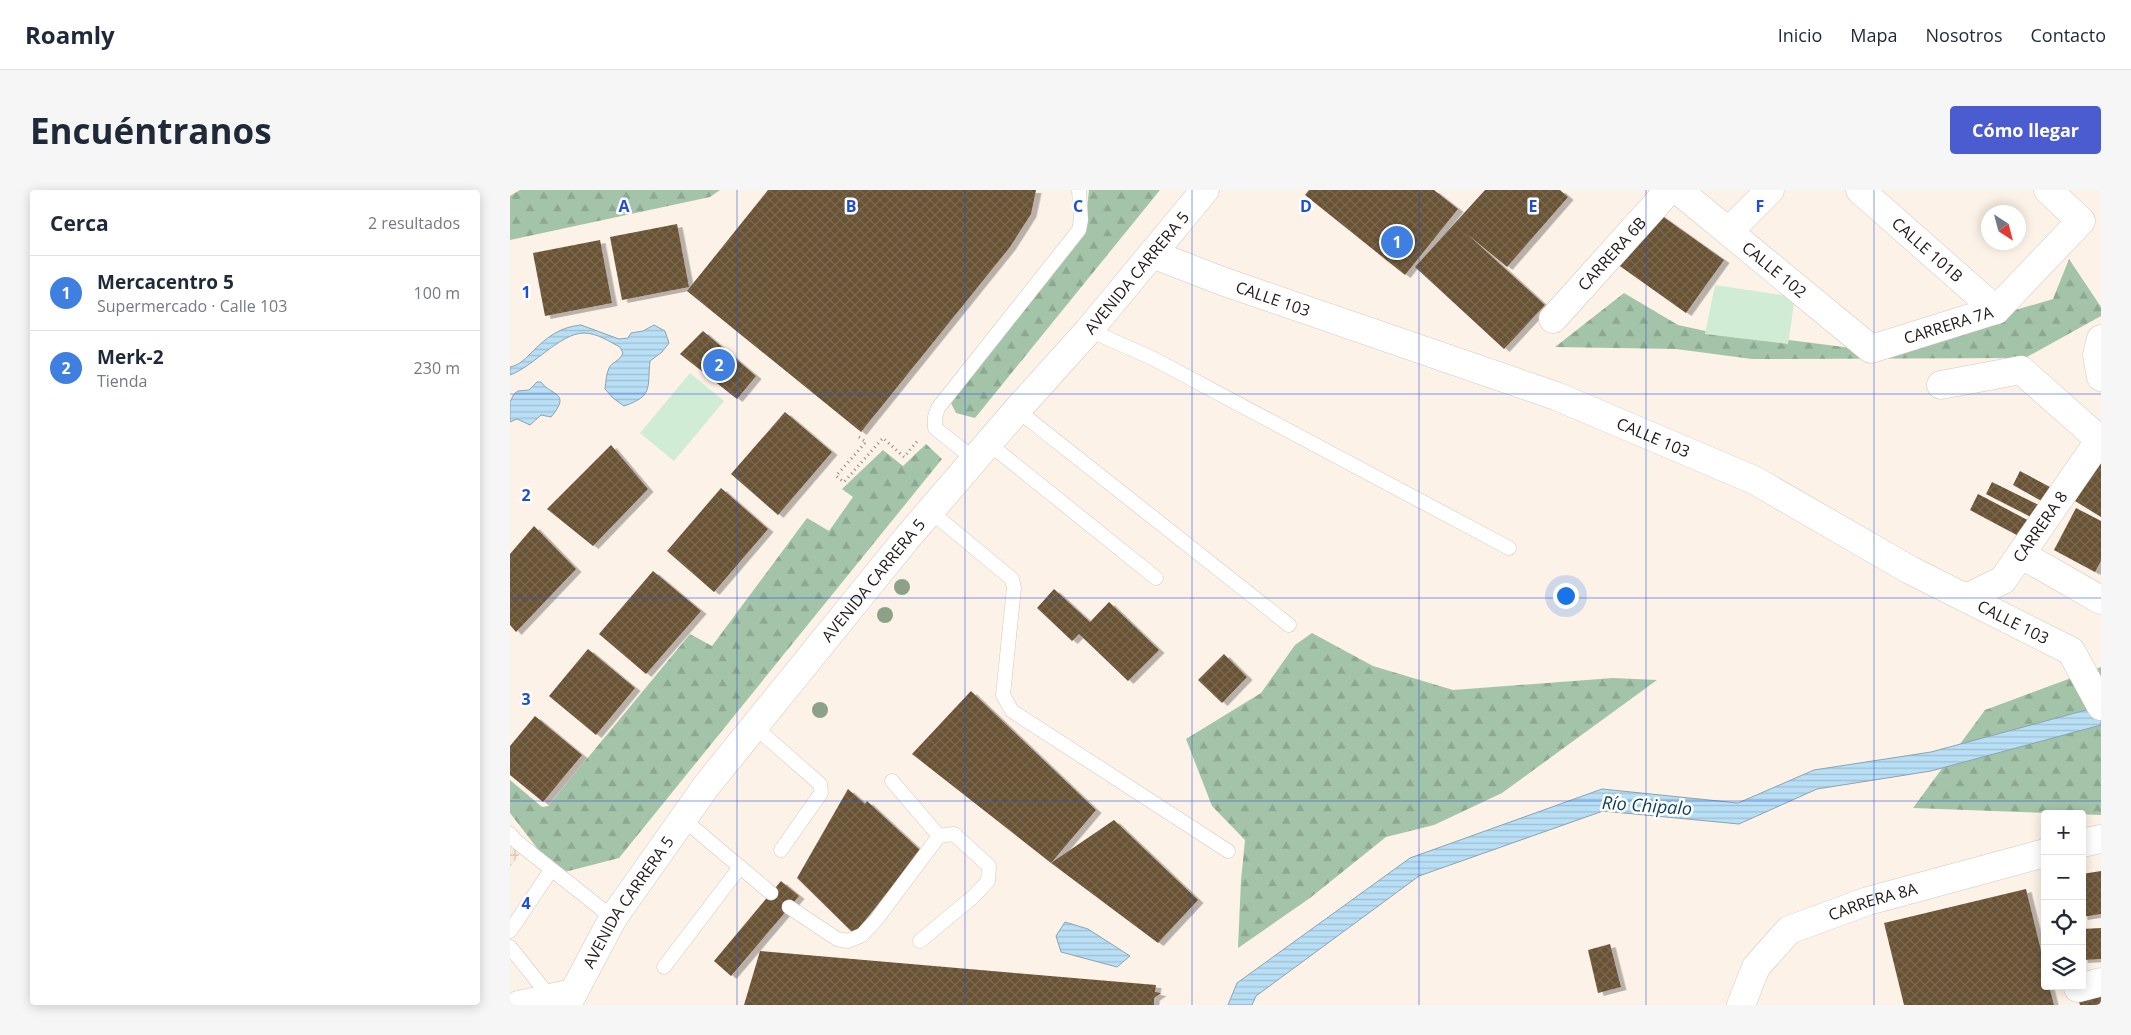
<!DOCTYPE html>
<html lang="es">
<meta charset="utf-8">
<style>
:root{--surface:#fff;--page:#f6f6f7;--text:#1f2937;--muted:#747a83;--line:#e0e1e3;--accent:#4b5bd0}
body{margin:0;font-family:"Open Sans",sans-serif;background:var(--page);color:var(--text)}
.controls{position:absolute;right:15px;bottom:15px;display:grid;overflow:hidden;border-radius:5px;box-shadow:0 2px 12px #0003}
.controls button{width:45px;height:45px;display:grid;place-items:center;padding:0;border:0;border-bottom:1px solid var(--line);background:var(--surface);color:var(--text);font:25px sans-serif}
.compass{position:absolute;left:1471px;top:15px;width:45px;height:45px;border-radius:50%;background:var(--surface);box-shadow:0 2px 12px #0003;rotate:144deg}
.you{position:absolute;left:1055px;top:405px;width:18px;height:18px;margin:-12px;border:4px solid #fff;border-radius:50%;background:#1a73e8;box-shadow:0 0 0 8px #1a73e833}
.badge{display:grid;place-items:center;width:32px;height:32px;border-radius:50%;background:var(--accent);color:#fff;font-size:16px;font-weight:700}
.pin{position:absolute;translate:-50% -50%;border:2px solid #fff;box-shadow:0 1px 5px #0006}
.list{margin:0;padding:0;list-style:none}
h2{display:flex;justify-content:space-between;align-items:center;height:65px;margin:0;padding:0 20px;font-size:21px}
h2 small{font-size:16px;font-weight:400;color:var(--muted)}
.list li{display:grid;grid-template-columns:32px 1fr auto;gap:15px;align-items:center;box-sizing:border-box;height:75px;padding:0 20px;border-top:1px solid var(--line)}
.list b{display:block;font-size:19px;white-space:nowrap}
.list p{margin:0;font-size:16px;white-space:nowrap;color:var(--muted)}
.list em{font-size:16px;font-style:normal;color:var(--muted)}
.icon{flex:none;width:28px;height:28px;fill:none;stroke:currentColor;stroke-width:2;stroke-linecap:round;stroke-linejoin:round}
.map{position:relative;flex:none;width:1591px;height:815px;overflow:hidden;border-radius:5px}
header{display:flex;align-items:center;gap:30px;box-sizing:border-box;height:70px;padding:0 25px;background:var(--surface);border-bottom:1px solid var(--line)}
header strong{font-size:24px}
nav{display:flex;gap:28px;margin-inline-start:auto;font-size:18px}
.intro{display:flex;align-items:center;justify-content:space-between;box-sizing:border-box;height:120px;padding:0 30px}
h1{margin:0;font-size:35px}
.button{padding:12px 22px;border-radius:5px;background:var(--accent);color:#fff;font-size:18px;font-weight:700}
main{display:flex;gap:30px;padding:0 30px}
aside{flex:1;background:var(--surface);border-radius:5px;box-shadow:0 2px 12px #0003}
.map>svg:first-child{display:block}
</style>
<header>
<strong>Roamly</strong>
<nav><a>Inicio</a><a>Mapa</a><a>Nosotros</a><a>Contacto</a></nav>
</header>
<div class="intro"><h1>Encuéntranos</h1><a class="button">Cómo llegar</a></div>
<main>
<aside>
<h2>Cerca<small>2 resultados</small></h2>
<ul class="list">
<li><span class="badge" style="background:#3f7fe0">1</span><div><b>Mercacentro 5</b><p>Supermercado · Calle 103</p></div><em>100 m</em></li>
<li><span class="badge" style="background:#3f7fe0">2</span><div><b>Merk-2</b><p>Tienda</p></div><em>230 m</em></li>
</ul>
</aside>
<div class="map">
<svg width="1591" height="815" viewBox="0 0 1591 815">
<defs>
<pattern id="industrial-grid" width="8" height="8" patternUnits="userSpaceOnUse" patternTransform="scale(1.25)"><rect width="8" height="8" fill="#f8e9d7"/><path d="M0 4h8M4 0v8" fill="none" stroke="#d4c7b8"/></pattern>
<pattern id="forest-firs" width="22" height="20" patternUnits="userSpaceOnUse" patternTransform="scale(1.25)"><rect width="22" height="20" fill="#a4c4a9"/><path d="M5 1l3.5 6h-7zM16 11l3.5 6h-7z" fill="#8da891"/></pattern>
<pattern id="water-rules" width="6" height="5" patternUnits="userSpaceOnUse" patternTransform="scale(1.25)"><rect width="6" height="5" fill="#b8dff5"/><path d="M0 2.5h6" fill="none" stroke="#9ebfd1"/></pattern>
<pattern id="building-cross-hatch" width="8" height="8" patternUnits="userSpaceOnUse" patternTransform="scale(1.25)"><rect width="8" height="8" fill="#695236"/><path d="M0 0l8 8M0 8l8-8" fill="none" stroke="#7a6750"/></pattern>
<filter id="shadow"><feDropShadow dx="5.5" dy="3" stdDeviation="0" flood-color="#0004"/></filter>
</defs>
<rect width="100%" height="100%" fill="#fcf2e7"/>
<polygon fill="url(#industrial-grid)" points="0,635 16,656 0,677"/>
<g fill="url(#forest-firs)">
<polygon points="10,0 210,0 200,7 0,50 0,6"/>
<polygon points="579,0 650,0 465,228 446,223 440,211 575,38"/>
<polygon points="1559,69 1591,117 1591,126 1515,168 1242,169 1166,159 1045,157 1114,103 1168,135 1228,148 1279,150 1365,161 1543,109"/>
<polygon points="416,254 432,269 109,668 47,684 0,623 0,590 32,617 38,616 180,444 202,456 297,328 319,341 343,307 332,299 373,260 393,276"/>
<polygon points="802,443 863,476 943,500 1103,488 1147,490 992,603 924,635 876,647 800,708 728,758 731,690 735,650 702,616 676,549 751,503 785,455"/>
<polygon points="1591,477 1591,625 1403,618 1475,520"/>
</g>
<g fill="#d0ecd4">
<polygon points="1205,95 1285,107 1278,154 1195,144"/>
<polygon points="180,183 214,211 164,271 130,243"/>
</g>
<g fill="url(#water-rules)" stroke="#8aa4b2">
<path d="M71 135 109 149 118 148 121 143 133 141 144 135 155 141 159 153 152 162 140 171C137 197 144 206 114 216L103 208 95 199C96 192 96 184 99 178 102 172 110 171 113 163L110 157C100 152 87 143 74 143 50 143 23 177 0 185V177C10 175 16 168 23 161 37 147 50 137 71 135Z"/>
<path d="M27 192H31C41 206 62 202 41 227L31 225 20 235 7 229 0 232V212L4 204 8 201 19 200Z"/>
<polygon points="1591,516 1591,535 1421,581 1307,599 1229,634 1093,621 909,686 746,806 742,815 718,815 727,793 900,668 1092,599 1228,613 1304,580 1421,562"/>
<polygon points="555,732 578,739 620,766 607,777 551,762 546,746"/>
</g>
<g fill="url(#building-cross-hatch)" filter="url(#shadow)">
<polygon points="258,0 526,0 521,24 500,57 351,242 177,101"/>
<polygon points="799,0 924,0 948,19 895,85 795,5"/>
<polygon points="975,0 1050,0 1058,7 997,77 956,43 1035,115 994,159 905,77"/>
<polygon points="1145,21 1214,70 1176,123 1107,74"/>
<polygon points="167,34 179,97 112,110 100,47"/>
<polygon points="90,50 102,113 35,126 23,63"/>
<polygon points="193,141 246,186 227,209 170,164"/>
<polygon points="275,222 322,262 268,325 221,284"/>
<polygon points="101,255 138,299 83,356 37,319"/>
<polygon points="1591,271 1591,327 1565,311"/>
<polygon points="1510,281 1551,303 1544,318 1503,295"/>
<polygon points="1482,292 1539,320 1533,333 1476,304"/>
<polygon points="211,298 258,339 204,402 157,361"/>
<polygon points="1468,304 1527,335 1518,351 1460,320"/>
<polygon points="1566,318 1591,331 1591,371 1585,382 1544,360"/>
<polygon points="24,336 66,379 6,442 0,435 0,364"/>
<polygon points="143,381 191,421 136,484 89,444"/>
<polygon points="544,399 580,432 599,412 649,460 618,491 569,444 562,451 527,418"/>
<polygon points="78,459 125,498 86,545 39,506"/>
<polygon points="714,464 737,487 712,513 688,490"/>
<polygon points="461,501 586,620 541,673 402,564"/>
<polygon points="25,526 72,565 33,612 0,585 0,556"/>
<polygon points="338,599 355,614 357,611 411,661 344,744 287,688"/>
<polygon points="604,630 688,710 648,753 541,673"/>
<polygon points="1591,681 1591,724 1572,727 1572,684"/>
<polygon points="271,691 289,706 221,786 204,771"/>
<polygon points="1516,699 1535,777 1535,796 1539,796 1544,815 1394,815 1374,733"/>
<polygon points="1591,738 1591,769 1572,770 1572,739"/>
<polygon points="1100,754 1111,797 1088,803 1078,760"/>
<polygon points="250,761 646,795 645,802 651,803 644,808 644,815 234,815"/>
<polygon points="1591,803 1591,815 1570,815 1568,809"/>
</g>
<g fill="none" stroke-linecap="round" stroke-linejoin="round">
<defs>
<g id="service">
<polyline points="579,140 642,168 999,358"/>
<polyline points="507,220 779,435"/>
<polyline points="478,253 646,388"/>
<polyline points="465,270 425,238 425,227 428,218 569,40 571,30 569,0"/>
<polyline points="420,321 502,389 504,398 493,505 502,521 718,661"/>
<polyline points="245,537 310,594 311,603 271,660"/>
<polyline points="382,591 429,646"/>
<polyline points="173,629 261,703"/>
<polyline points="0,644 7,652 103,728"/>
<polyline points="279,717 327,749 338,751 352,745 366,730 429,646 444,644 479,676 478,691 464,706 410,751"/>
<polyline points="0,741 41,680"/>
<polyline points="0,757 40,807"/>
<polyline points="154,777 230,677"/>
</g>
<g id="minor">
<path id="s1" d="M1168 0 1361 159 1486 120 1571 31 1538 0"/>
<path id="s2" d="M1350 0 1486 120"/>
<polyline points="1219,41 1260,0"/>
<path id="s3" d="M642 64 712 91 1046 206 1244 290 1400 380 1561 461 1591 516"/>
<path id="s4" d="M1043 129 1159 0"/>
<polyline points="1591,149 1587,165 1591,187"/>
<polyline points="1431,195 1511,180 1591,251"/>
<polyline points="1512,365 1591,410"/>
<path id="s5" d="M1456 408 1493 390 1591 248"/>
<polyline points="1572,653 1591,649"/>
<polyline points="1568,798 1591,792"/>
<polyline points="9,815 63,803"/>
<path id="s6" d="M1231 815 1246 777 1279 740 1358 711 1535 663"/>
</g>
<g id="primary">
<path id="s7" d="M57 815 103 728 197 595 397 348 507 220 579 140 695 0"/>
</g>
</defs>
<use href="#service" stroke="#d2c8bd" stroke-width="15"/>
<use href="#minor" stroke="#d2c8bd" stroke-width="29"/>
<use href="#primary" stroke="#d2c8bd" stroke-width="29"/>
<polyline stroke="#8e8880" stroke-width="3" stroke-dasharray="1 4" stroke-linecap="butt" points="349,247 356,252 326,286 334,292 373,248 394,267 409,249"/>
<use href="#service" stroke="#fff" stroke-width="14"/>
<use href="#minor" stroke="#fff" stroke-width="28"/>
<use href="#primary" stroke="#fff" stroke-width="28"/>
</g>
<g fill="#8ca288">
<circle cx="392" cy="397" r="8"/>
<circle cx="375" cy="425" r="8"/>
<circle cx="310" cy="520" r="8"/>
</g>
<path fill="none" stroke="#1d4ed8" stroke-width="1" stroke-opacity="0.55" d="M227 0V815M455 0V815M682 0V815M909 0V815M1136 0V815M1364 0V815M0 204H1591M0 408H1591M0 611H1591"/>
<g text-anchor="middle" stroke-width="5" stroke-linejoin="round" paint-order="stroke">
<g font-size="16" fill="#1e1b17" stroke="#fff">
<text dy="6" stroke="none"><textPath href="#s2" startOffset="90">CALLE 101B</textPath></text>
<text dy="6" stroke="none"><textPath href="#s4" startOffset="88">CARRERA 6B</textPath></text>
<text dy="6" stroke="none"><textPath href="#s1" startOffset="125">CALLE 102</textPath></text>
<text dy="6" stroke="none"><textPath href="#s7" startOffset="930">AVENIDA CARRERA 5</textPath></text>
<text dy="6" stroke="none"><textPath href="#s3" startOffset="129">CALLE 103</textPath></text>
<text dy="6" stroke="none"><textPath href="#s1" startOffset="331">CARRERA 7A</textPath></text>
<text dy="6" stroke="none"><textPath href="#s3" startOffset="534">CALLE 103</textPath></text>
<text dy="6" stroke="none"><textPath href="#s5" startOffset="106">CARRERA 8</textPath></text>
<text dy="6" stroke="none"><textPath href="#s7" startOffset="525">AVENIDA CARRERA 5</textPath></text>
<text dy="6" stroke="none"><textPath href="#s3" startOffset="939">CALLE 103</textPath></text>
<text dy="6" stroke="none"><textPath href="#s7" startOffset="120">AVENIDA CARRERA 5</textPath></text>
<text dy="6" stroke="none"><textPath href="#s6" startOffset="179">CARRERA 8A</textPath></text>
</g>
<g font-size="18" font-style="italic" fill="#104259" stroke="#fff">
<text transform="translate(1137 616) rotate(4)" y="6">Río Chipalo</text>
</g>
</g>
<g font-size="16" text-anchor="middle" font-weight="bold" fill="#1d4ed8" stroke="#fff" stroke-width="5" stroke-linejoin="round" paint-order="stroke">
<text x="114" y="22">A</text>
<text x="341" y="22">B</text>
<text x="568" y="22">C</text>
<text x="796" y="22">D</text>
<text x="1023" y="22">E</text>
<text x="1250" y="22">F</text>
<text x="16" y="108">1</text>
<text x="16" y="311">2</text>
<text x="16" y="515">3</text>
<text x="16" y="719">4</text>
</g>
</svg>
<div class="controls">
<button>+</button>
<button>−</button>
<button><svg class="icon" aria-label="locate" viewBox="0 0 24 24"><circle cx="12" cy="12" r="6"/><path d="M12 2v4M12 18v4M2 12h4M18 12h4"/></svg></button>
<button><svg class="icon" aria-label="layers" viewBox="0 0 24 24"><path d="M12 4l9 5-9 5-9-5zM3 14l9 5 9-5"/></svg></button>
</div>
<svg class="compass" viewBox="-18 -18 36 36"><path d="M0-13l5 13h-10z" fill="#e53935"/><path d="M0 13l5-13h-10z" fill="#747a83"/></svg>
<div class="you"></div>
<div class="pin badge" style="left:887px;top:52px;background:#3f7fe0">1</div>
<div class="pin badge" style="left:209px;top:175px;background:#3f7fe0">2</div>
</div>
</main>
